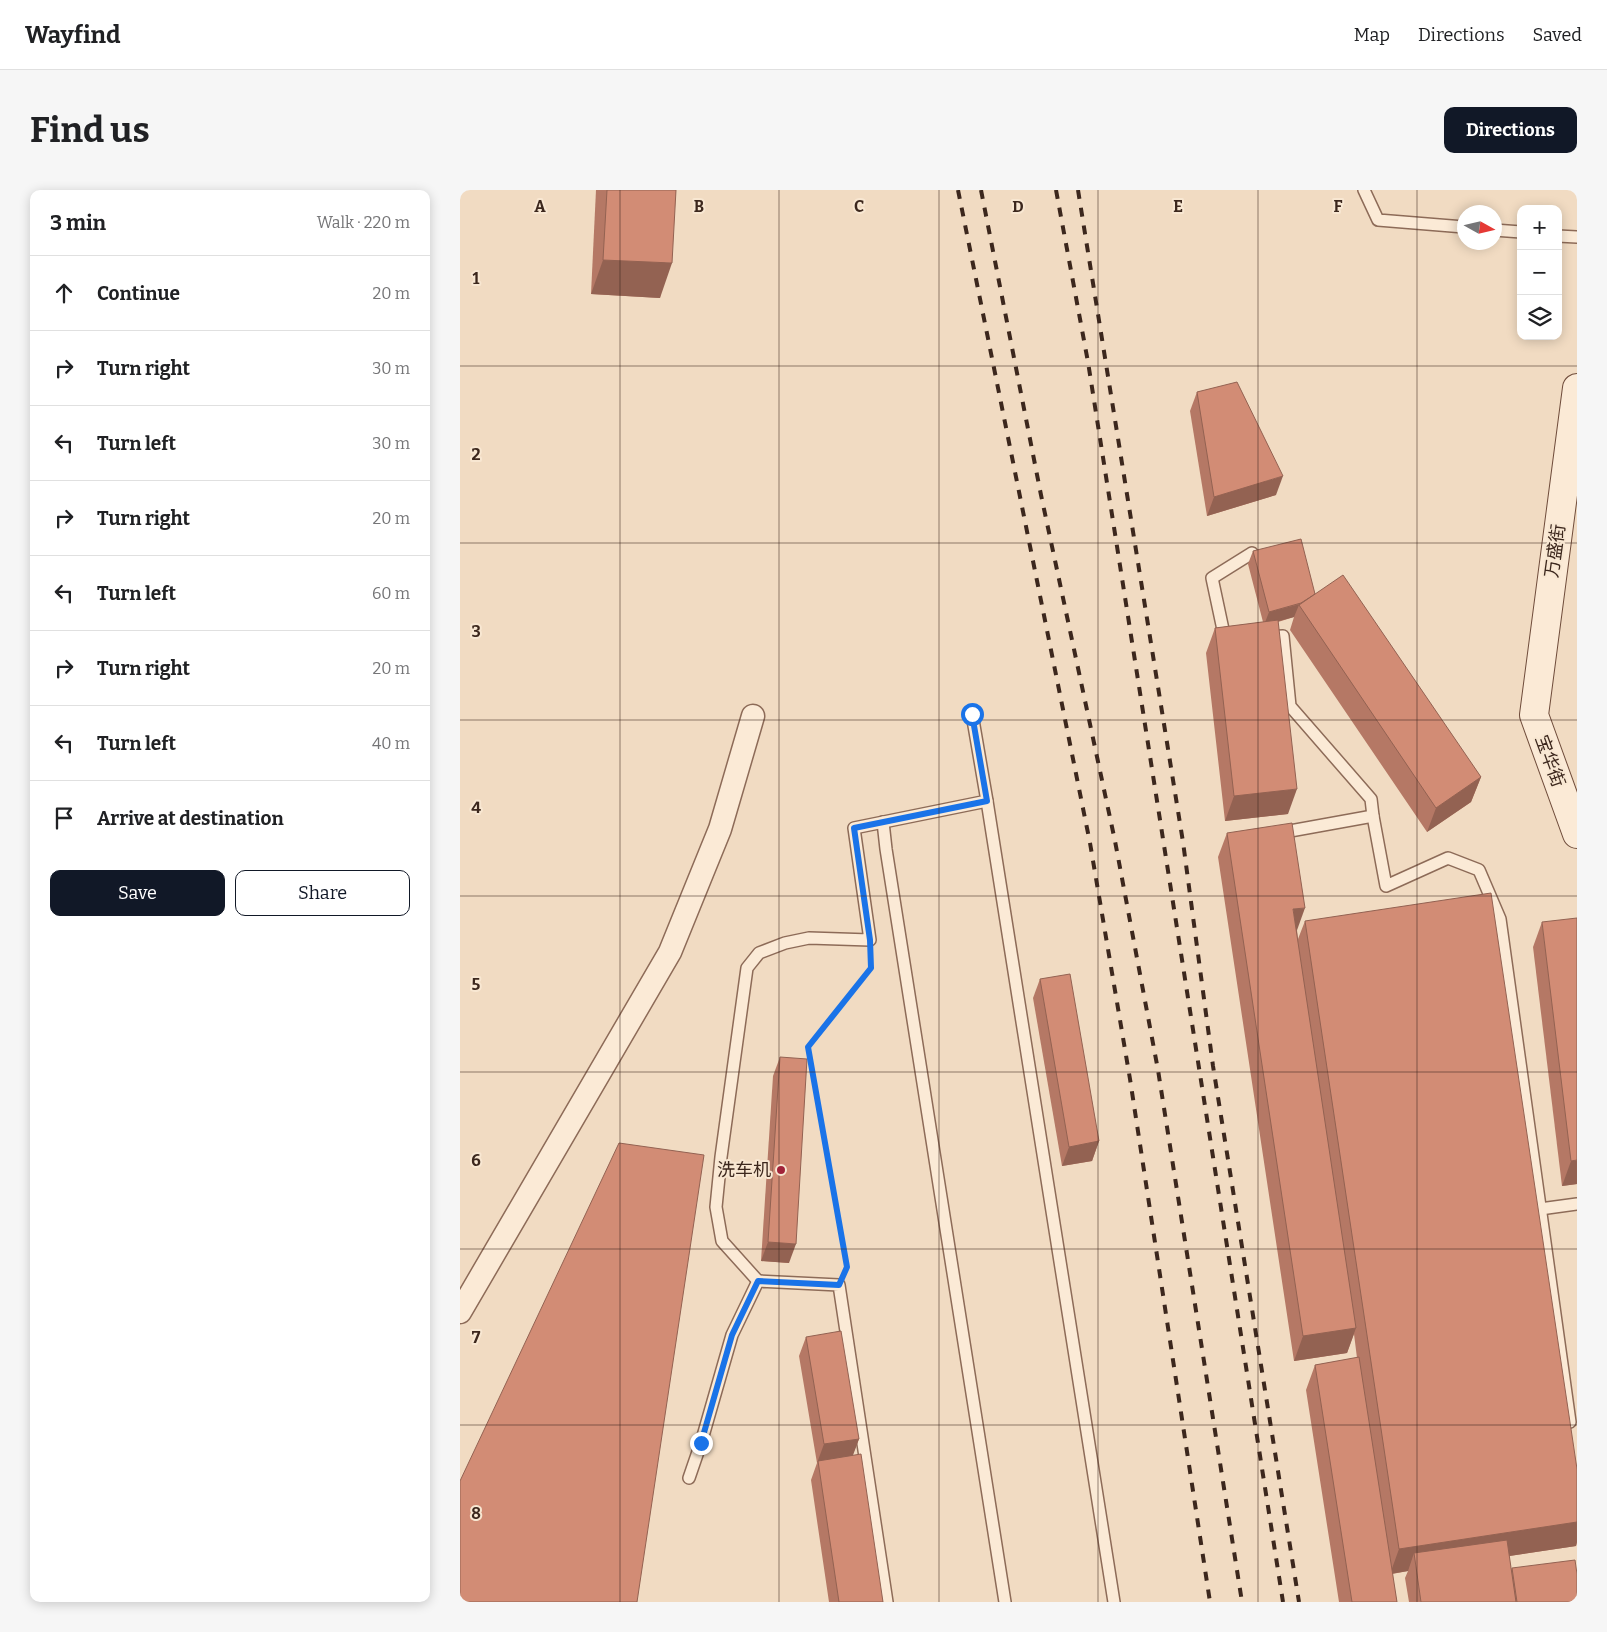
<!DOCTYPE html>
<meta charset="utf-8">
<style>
:root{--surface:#fff;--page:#f6f6f6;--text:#202124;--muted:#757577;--line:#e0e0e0;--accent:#111827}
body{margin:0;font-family:Bitter,"Noto Sans SC",serif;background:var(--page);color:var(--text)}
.controls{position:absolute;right:15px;top:15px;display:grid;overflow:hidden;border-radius:10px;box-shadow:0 2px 12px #0003}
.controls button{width:45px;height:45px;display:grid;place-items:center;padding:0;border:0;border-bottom:1px solid var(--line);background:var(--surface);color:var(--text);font:25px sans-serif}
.compass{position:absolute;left:997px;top:15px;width:45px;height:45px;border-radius:50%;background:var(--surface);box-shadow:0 2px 12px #0003;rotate:98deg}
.stop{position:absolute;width:15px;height:15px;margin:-11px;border:4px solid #1a73e8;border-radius:50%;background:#fff}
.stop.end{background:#1a73e8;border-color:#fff;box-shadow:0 1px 5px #0008}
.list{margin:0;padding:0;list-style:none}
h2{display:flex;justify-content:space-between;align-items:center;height:65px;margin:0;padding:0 20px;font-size:21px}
h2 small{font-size:16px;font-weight:400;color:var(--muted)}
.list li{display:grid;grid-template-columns:32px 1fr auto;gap:15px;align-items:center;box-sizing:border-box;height:75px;padding:0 20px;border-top:1px solid var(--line)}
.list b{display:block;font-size:19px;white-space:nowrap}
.list em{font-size:16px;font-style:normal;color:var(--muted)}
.actions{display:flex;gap:10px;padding:15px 20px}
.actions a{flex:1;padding:11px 0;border:1px solid var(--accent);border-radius:10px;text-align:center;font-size:18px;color:var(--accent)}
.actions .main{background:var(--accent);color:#fff}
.icon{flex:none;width:28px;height:28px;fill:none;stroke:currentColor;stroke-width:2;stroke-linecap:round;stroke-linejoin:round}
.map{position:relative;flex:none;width:1117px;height:1412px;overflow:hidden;border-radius:10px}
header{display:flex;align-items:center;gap:30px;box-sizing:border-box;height:70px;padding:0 25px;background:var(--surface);border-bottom:1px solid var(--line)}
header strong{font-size:24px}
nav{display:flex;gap:28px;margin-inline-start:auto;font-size:18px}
.intro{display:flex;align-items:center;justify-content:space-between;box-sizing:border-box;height:120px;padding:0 30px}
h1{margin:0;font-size:35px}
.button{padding:12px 22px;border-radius:10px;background:var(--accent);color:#fff;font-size:18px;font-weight:700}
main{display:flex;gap:30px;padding:0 30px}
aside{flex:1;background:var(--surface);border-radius:10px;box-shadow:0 2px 12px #0003}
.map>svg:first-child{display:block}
</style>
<header>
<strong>Wayfind</strong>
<nav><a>Map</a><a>Directions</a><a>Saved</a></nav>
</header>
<div class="intro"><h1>Find us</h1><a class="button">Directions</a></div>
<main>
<aside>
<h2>3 min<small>Walk · 220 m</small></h2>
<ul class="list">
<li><svg class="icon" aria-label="ahead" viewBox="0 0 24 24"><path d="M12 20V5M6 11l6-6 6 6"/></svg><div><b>Continue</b></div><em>20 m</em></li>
<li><svg class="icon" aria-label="right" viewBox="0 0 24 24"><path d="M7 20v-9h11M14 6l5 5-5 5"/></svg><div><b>Turn right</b></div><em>30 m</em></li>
<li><svg class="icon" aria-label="left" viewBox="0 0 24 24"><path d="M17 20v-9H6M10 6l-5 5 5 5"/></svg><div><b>Turn left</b></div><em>30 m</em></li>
<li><svg class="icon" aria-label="right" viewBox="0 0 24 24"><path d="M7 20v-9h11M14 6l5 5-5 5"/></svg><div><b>Turn right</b></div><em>20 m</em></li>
<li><svg class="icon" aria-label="left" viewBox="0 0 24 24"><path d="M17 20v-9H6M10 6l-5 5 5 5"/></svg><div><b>Turn left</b></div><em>60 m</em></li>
<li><svg class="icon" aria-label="right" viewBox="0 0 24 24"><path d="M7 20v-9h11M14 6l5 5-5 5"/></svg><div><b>Turn right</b></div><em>20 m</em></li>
<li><svg class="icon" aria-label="left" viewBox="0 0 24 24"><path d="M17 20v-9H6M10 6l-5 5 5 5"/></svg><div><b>Turn left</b></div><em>40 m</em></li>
<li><svg class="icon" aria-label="arrive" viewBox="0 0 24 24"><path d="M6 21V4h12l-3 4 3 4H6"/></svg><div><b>Arrive at destination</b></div></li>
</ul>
<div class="actions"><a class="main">Save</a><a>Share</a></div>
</aside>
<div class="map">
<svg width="1117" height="1412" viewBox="0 0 1117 1412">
<rect width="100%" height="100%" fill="#f1dbc2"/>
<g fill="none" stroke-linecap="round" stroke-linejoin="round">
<defs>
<g id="lane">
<polyline points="904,0 918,30 1004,37"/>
<polyline points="1034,40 1061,42"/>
<polyline points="1098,46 1117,47"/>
<polyline points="806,447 823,446 830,516 911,609 913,626"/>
<polyline points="765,449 752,388 792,363"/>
<polyline points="527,611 654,1412"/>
<polyline points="423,632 426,659 545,1412"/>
<polyline points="819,643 913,626 926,696 988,668 1019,680 1040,729 1110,1232"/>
<polyline points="1080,1019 1117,1014"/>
<polyline points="298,1091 262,1051 256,1017 261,967 287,778 299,763 325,753 349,748 410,750 394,638 527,611 512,524"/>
<polyline points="229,1288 241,1253 272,1145 298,1091 379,1095 427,1412"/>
</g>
<polyline id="street" points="0,1122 210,762 260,639 293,526"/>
<polyline id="secondary" points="1117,198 1074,525 1117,644"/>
</defs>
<use href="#lane" stroke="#8d6b58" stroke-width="14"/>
<use href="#street" stroke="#8d6b58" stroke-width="25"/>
<use href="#secondary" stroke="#6f4c3b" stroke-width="30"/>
<polyline stroke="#8d6b58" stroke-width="3" stroke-dasharray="4 2.5" stroke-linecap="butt" points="387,1076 348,857 411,778 411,770"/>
<use href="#lane" stroke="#fbead6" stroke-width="11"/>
<use href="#street" stroke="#fbead6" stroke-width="22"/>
<use href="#secondary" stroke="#fbead6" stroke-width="28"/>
<g stroke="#3c271d" stroke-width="4" stroke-dasharray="9 9" stroke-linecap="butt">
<polyline points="498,0 630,653 670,889 750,1412"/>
<polyline points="521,0 581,305 655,651 698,880 782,1412"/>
<polyline points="596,0 628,172 823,1412"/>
<polyline points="618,0 723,652 753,876 839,1412"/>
</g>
</g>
<g fill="#b57865">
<polygon points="136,0 216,0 200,108 131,104"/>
<polygon points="737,202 816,305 747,326 730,221"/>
<polygon points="793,361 855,404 1021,587 1011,612 967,642 830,440 834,427 818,432 828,624 765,631 746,463 755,438 803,432 788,374"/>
<polygon points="767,643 837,740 838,749 845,731 1117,1279 1117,1352 1116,1356 1049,1366 1051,1381 1052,1378 1117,1412 949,1412 945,1388 948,1381 932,1384 937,1412 879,1412 846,1200 855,1175 897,1168 894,1144 887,1163 834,1171 758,667"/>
<polygon points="1082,732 1117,994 1102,996 1073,757"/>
<polygon points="580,789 639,951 632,971 602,976 573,808"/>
<polygon points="320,867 329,1073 301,1071 313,886"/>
<polygon points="346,1147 399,1249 392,1266 423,1412 369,1412 351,1290 357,1273 339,1166"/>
</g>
<g fill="#936252">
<polygon points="143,70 212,73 200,108 131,104"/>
<polygon points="823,286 816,305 747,326 754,307"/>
<polygon points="856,410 839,415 834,427 804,435 809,422"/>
<polygon points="1021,587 1011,612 967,642 976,618"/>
<polygon points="837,599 828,624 765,631 774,606"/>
<polygon points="845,718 836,743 833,719"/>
<polygon points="639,951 632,971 602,976 609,957"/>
<polygon points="1117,970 1117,994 1102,996 1111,971"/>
<polygon points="308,1052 336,1054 329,1073 301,1071"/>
<polygon points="896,1138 887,1163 834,1171 843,1146"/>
<polygon points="399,1249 392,1268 358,1271 357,1273 364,1254"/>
<polygon points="1117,1332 1117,1352 1116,1356 957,1380 954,1363 948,1381 930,1384 939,1359"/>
</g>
<g fill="#d28c75" stroke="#936252">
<polygon points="147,0 216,0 212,73 143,70"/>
<polygon points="777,192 823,286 754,307 737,202"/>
<polygon points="841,349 855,404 841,413 809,422 793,361"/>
<polygon points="883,385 1021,587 976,618 839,415"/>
<polygon points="818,430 837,599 774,606 755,438"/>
<polygon points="832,633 845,718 833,719 896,1138 843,1146 767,643"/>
<polygon points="1031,703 1117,1279 1117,1332 939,1359 845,731"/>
<polygon points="1117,728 1117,970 1111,971 1082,732"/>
<polygon points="610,784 639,951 609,957 580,789"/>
<polygon points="320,867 347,869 336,1054 308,1052"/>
<polygon points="159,953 244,965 177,1412 0,1412 0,1291"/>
<polygon points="381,1141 399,1249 364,1254 346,1147"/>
<polygon points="899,1167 937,1412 892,1412 855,1175"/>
<polygon points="401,1264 423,1412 379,1412 358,1271"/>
<polygon points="1047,1350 1056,1412 961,1412 954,1363"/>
<polygon points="1115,1370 1117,1384 1117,1412 1057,1412 1052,1378"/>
</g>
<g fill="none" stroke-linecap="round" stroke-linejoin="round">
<polyline stroke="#1a73e8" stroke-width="6" points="241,1253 272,1145 298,1091 379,1095 387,1077 348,857 411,778 410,750 394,638 527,611 512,524"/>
</g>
<path fill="none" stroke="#3c271d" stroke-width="1" stroke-opacity="0.55" d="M160 0V1412M319 0V1412M479 0V1412M638 0V1412M798 0V1412M957 0V1412M0 176H1117M0 353H1117M0 530H1117M0 706H1117M0 882H1117M0 1059H1117M0 1235H1117"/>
<circle fill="#a12339" stroke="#f8e7d2" stroke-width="2" cx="321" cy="980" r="5"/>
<g text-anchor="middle" stroke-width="4" stroke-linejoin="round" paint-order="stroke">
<g font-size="18" fill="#3c271d" stroke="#f8e7d2">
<text transform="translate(1095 361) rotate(-82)" y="6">万盛街</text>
<text transform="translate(1090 571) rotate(70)" y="6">宝华街</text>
</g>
<g font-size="18" fill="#3c271d" stroke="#f8e7d2" text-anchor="end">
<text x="311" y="986">洗车机</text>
</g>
</g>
<g font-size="16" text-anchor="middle" font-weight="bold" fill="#3c271d" stroke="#f8e7d2" stroke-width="4" stroke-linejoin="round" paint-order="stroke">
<text x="80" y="22">A</text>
<text x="239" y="22">B</text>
<text x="399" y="22">C</text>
<text x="558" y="22">D</text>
<text x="718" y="22">E</text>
<text x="878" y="22">F</text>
<text x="16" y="94">1</text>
<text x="16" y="270">2</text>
<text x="16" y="447">3</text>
<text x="16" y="623">4</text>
<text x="16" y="800">5</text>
<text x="16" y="976">6</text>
<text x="16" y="1153">7</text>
<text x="16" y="1329">8</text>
</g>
</svg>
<div class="controls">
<button>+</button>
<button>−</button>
<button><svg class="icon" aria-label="layers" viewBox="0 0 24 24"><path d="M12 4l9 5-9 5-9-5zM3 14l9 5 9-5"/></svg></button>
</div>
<svg class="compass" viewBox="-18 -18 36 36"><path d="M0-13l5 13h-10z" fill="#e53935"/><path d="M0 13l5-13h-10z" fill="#757577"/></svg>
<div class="stop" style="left:512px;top:524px"></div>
<div class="stop end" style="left:241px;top:1253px"></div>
</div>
</main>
